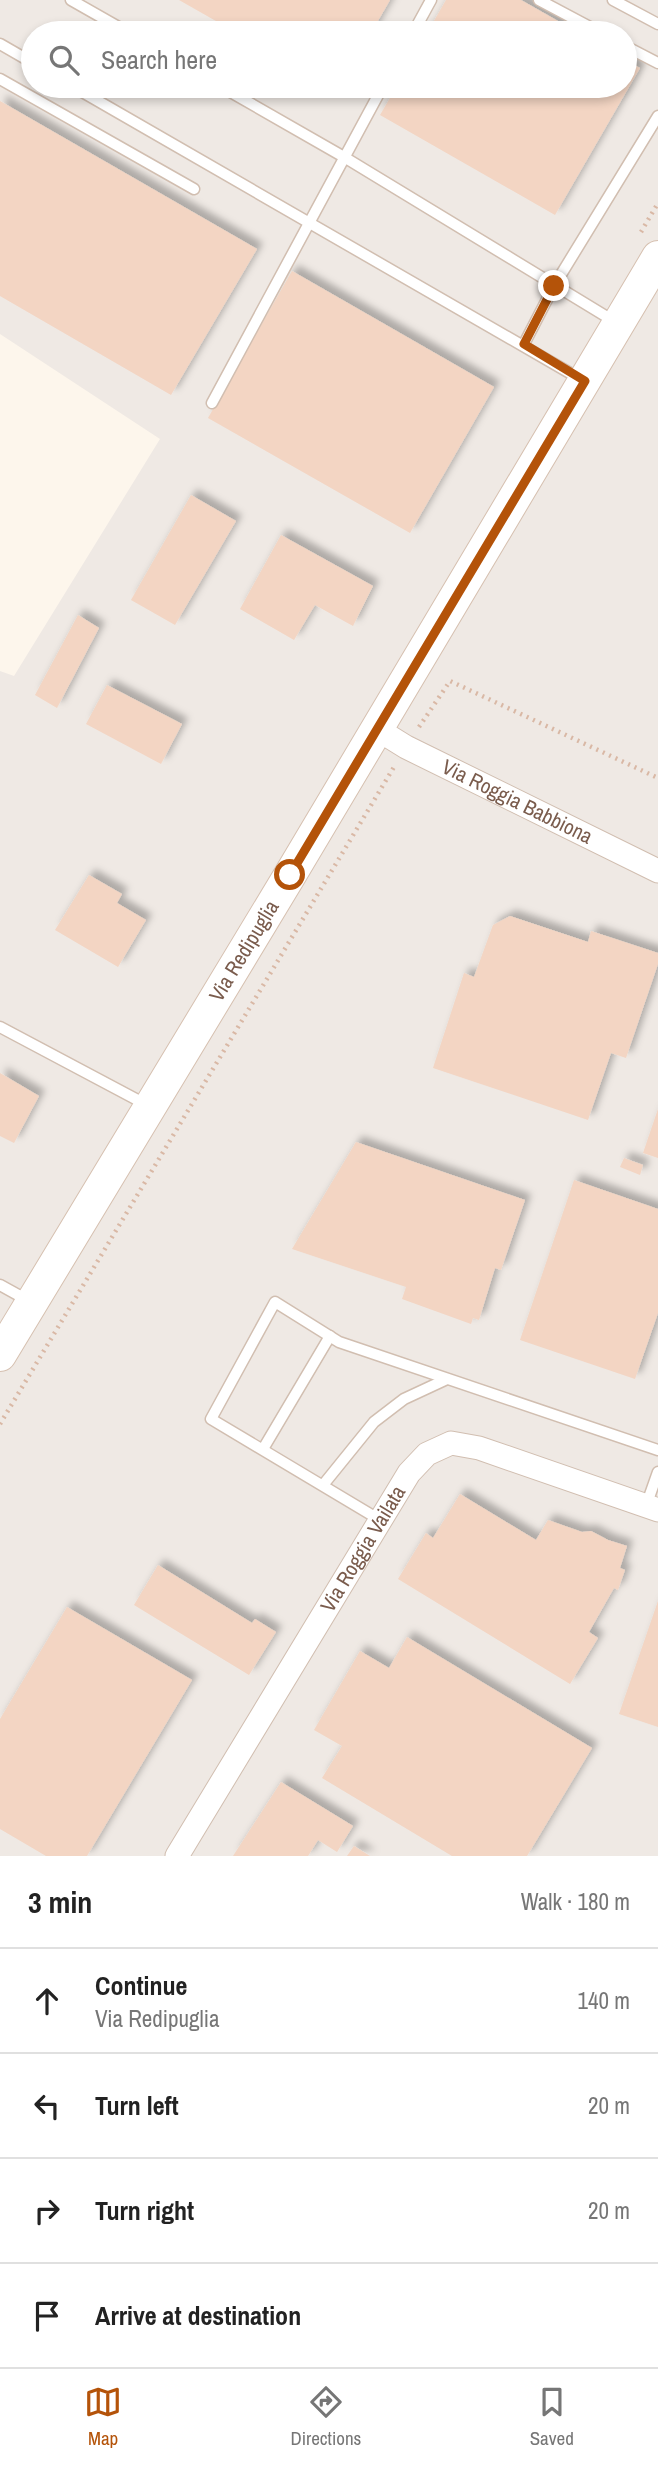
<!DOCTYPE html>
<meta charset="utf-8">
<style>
:root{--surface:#fff;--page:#f2f2f2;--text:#222;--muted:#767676;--line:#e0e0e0;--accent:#b45309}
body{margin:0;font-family:"Archivo Narrow",sans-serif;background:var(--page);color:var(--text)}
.stop{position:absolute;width:21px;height:21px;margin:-16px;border:5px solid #b45309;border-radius:50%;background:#fff}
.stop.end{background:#b45309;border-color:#fff;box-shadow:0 2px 7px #0008}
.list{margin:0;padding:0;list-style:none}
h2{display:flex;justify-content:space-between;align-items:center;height:91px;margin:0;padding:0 28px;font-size:30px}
h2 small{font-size:23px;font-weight:400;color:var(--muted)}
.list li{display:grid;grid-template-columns:46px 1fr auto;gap:21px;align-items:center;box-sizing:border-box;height:105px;padding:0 28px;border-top:2px solid var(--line)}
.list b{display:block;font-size:26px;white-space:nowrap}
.list p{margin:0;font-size:23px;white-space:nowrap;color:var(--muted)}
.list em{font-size:23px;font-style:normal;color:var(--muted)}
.icon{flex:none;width:38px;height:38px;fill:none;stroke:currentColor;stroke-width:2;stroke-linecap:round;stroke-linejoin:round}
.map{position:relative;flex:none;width:658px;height:1856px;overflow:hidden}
.search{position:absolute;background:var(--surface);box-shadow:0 4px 10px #0003;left:21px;right:21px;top:21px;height:77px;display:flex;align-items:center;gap:18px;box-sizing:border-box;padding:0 24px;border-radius:38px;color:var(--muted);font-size:26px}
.sheet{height:511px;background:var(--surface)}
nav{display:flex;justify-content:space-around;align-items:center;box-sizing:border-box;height:98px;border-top:2px solid var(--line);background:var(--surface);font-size:19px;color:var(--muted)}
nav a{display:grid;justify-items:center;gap:4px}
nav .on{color:var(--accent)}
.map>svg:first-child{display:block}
</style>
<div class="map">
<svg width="658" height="1856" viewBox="0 0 658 1856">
<defs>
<filter id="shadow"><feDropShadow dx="6" dy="-6" stdDeviation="3.5" flood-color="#0004"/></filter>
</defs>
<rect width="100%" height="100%" fill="#fdf6ec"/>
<path fill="#efe9e4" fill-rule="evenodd" d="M0 0H658V1856H0V671L14 676 160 439 0 334ZM33 33H625V86H33Z"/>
<g fill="#f3d5c3" filter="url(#shadow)">
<polygon points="179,0 390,0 371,33 237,33"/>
<polygon points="446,0 521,0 579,33 427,33"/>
<polygon points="625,60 640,68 555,215 380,115 397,86 625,86"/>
<polygon points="0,101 257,249 171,395 0,296"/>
<polygon points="292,271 494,387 410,533 208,418"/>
<polygon points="191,495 236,521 175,625 131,600"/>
<polygon points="281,535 373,586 353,626 315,605 294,640 240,609"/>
<polygon points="78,615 99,628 57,708 35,695"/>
<polygon points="107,685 182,724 161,764 86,724"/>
<polygon points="89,875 122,894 117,903 146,920 118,967 55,930"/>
<polygon points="510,916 588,942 591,931 658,953 658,964 626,1058 611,1053 588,1120 433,1068 464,973 474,977 493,925"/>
<polygon points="0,1073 39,1096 14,1143 0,1136"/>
<polygon points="658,1109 658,1158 643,1153"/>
<polygon points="356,1142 525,1200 501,1270 495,1268 479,1320 473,1318 471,1324 402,1299 406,1287 292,1249"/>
<polygon points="624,1158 643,1165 640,1175 620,1167"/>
<polygon points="574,1180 658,1209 658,1313 635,1379 520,1340"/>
<polygon points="460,1494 536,1540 548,1520 582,1532 591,1531 608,1540 627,1546 620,1568 625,1570 618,1590 614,1588 589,1632 598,1638 570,1684 398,1579 426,1533 433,1538"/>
<polygon points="158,1565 252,1623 255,1619 276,1632 249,1675 134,1605"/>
<polygon points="658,1601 658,1727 619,1714"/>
<polygon points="67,1607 192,1680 87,1856 46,1856 0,1829 0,1719"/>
<polygon points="407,1637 592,1748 527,1856 452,1856 322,1778 342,1746 314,1730 360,1651 389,1668"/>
<polygon points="281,1782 353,1826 337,1852 318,1840 308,1856 233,1856"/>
<polygon points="354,1846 370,1856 347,1856"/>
</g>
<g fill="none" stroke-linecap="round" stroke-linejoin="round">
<defs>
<g id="lane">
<polyline points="71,0 129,33"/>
<polyline points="539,0 601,33"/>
<polyline points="613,0 658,24"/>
<polyline points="413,33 431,0"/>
<polyline points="0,44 33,63"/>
<polyline points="625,46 658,63"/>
<polyline points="0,79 194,189"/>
<polyline points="72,86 582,380"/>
<polyline points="220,86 344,157 617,323"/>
<polyline points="524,344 554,286 658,116"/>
<polyline points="212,403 383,86"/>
<polyline points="0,1027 147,1105"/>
<polyline points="0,1285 29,1301"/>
<polyline points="263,1449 330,1336"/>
<polyline points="323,1485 374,1422 404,1399 447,1379"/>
<polyline points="646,1506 658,1472"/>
<polyline points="380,1520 211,1419 275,1302 339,1342 658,1450"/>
</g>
<g id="street">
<path id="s1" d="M377 729 406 747 658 871"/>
<path id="s2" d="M177 1856 409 1473 427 1454 451 1443 479 1448 658 1510"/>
</g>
<g id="secondary">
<path id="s3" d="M0 1355 290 875 658 257"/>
</g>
</defs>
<use href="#lane" stroke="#d1beb0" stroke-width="13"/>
<use href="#street" stroke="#d1beb0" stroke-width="25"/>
<use href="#secondary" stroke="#d6c0b0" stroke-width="34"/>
<g stroke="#d9b8a5" stroke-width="4.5" stroke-dasharray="2 5" stroke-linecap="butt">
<polyline points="641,232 658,203"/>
<polyline points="419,727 450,681 658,778"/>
<polyline points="0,1424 394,767"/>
</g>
<use href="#lane" stroke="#fff" stroke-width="10"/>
<use href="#street" stroke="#fff" stroke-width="23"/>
<use href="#secondary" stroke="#fff" stroke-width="32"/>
</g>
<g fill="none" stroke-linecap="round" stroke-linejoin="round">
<polyline stroke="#b45309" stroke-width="9" points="290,875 585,381 524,344 554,286"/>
</g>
<g text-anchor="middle" stroke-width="5" stroke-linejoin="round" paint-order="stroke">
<g font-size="21" fill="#7a5c4d" stroke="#fffaf3">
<text dy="7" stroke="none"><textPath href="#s1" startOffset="158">Via Roggia Babbiona</textPath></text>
<text dy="7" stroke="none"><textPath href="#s3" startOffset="472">Via Redipuglia</textPath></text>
<text dy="7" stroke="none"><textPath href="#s2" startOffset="359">Via Roggia Vailata</textPath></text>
</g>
</g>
</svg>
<div class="stop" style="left:290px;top:875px"></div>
<div class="stop end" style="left:554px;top:286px"></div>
<div class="search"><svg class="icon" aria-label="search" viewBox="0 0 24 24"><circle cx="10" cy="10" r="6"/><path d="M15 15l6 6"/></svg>Search here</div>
</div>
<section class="sheet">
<h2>3 min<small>Walk · 180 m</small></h2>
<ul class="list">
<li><svg class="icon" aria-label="ahead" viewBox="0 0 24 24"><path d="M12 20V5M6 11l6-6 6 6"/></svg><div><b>Continue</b><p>Via Redipuglia</p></div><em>140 m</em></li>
<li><svg class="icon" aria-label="left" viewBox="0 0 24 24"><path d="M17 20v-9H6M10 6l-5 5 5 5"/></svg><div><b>Turn left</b></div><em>20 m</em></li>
<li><svg class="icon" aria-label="right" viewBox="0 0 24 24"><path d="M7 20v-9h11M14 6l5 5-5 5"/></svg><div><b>Turn right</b></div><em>20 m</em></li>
<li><svg class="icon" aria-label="arrive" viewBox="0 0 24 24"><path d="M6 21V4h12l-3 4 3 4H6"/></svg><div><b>Arrive at destination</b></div></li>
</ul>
</section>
<nav>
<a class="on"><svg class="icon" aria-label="map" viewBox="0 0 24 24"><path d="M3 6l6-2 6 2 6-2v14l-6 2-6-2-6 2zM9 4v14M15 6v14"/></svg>Map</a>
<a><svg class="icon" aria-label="directions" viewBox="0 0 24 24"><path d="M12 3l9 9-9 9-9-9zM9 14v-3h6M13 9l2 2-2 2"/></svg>Directions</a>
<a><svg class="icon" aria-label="saved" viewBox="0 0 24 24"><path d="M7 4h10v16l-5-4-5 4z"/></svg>Saved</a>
</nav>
